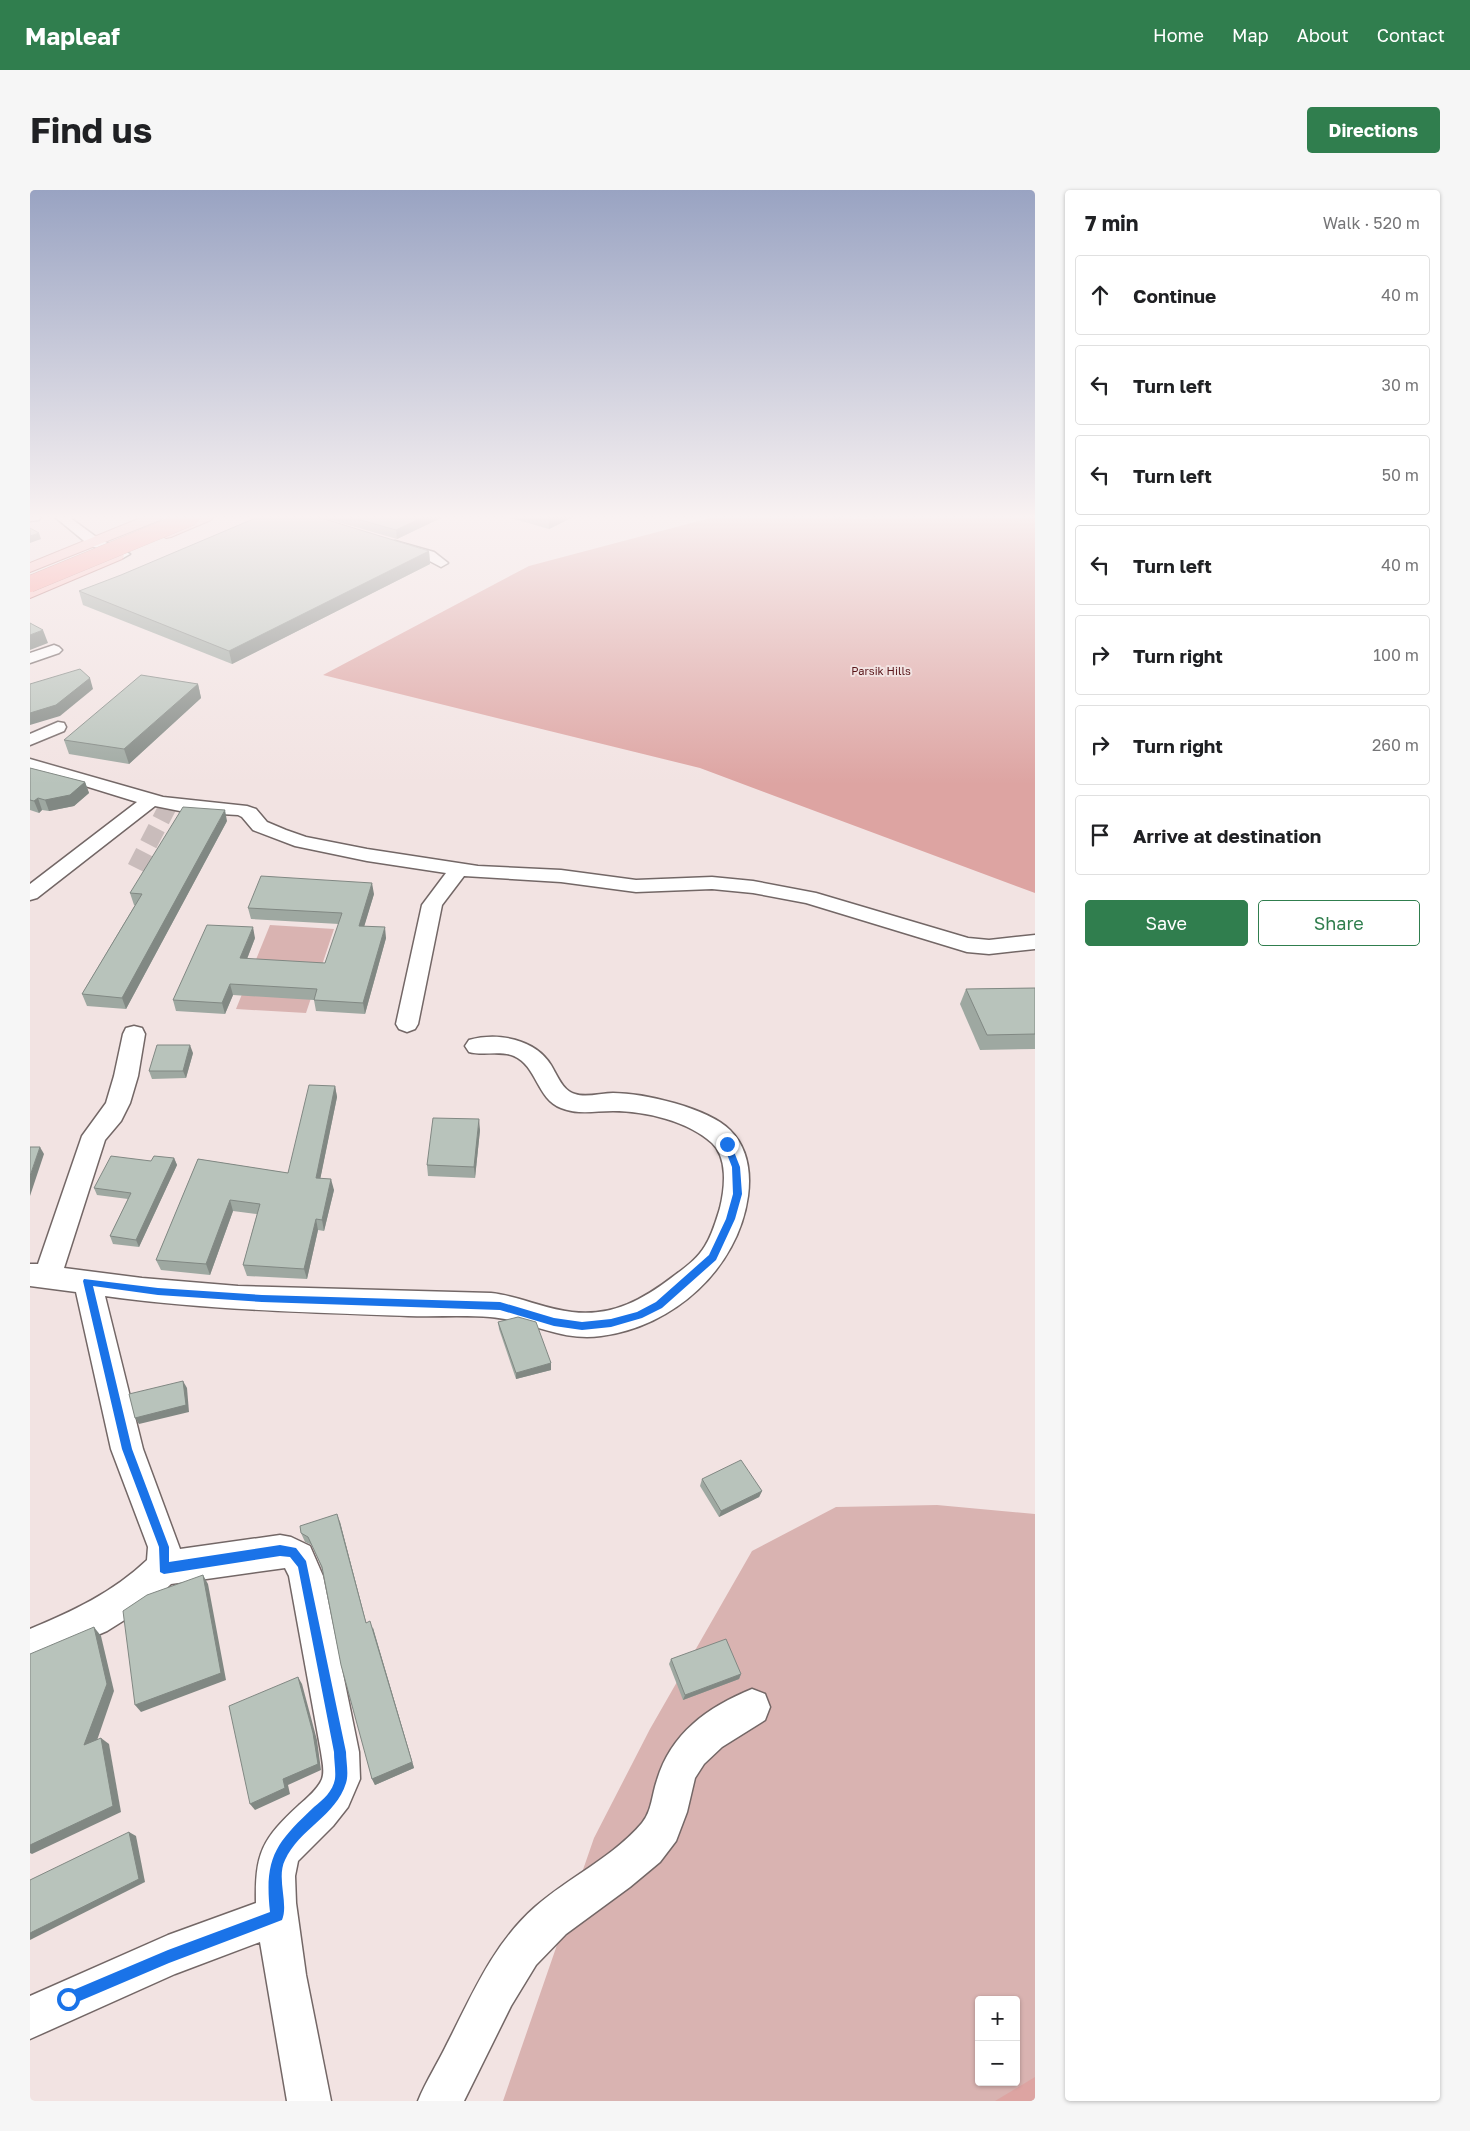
<!DOCTYPE html>
<meta charset="utf-8">
<style>
:root{--surface:#fff;--page:#f6f6f6;--text:#202124;--muted:#757577;--line:#e0e0e0;--accent:#307e4e}
body{margin:0;font-family:"Golos Text",sans-serif;background:var(--page);color:var(--text)}
.controls{position:absolute;right:15px;bottom:15px;display:grid;overflow:hidden;border-radius:5px;box-shadow:0 1px 4px #0004}
.controls button{width:45px;height:45px;display:grid;place-items:center;padding:0;border:0;border-bottom:1px solid var(--line);background:var(--surface);color:var(--text);font:25px sans-serif}
.stop{position:absolute;width:15px;height:15px;margin:-11px;border:4px solid #1a73e8;border-radius:50%;background:#fff}
.stop.end{background:#1a73e8;border-color:#fff;box-shadow:0 1px 5px #0008}
.list{margin:0;padding:0;list-style:none}
h2{display:flex;justify-content:space-between;align-items:center;height:65px;margin:0;padding:0 20px;font-size:21px}
h2 small{font-size:16px;font-weight:400;color:var(--muted)}
.list li{display:grid;grid-template-columns:32px 1fr auto;gap:15px;align-items:center;box-sizing:border-box;height:80px;margin:0 10px 10px;padding:0 10px;border:1px solid var(--line);border-radius:5px}
.list b{display:block;font-size:19px;white-space:nowrap}
.list em{font-size:16px;font-style:normal;color:var(--muted)}
.actions{display:flex;gap:10px;padding:15px 20px}
.actions a{flex:1;padding:11px 0;border:1px solid var(--accent);border-radius:5px;text-align:center;font-size:18px;color:var(--accent)}
.actions .main{background:var(--accent);color:#fff}
.icon{flex:none;width:28px;height:28px;fill:none;stroke:currentColor;stroke-width:2;stroke-linecap:round;stroke-linejoin:round}
.map{position:relative;flex:none;width:1005px;height:1911px;overflow:hidden;border-radius:5px}
header{display:flex;align-items:center;gap:30px;box-sizing:border-box;height:70px;padding:0 25px;background:var(--accent);color:#fff}
header strong{font-size:24px}
nav{display:flex;gap:28px;margin-inline-start:auto;font-size:18px}
.intro{display:flex;align-items:center;justify-content:space-between;box-sizing:border-box;height:120px;padding:0 30px}
h1{margin:0;font-size:35px}
.button{padding:12px 22px;border-radius:5px;background:var(--accent);color:#fff;font-size:18px;font-weight:700}
main{display:flex;gap:30px;padding:0 30px}
aside{flex:1;background:var(--surface);border-radius:5px;box-shadow:0 1px 4px #0004}
.map>svg:first-child{display:block}
</style>
<header>
<strong>Mapleaf</strong>
<nav><a>Home</a><a>Map</a><a>About</a><a>Contact</a></nav>
</header>
<div class="intro"><h1>Find us</h1><a class="button">Directions</a></div>
<main>
<div class="map">
<svg width="1005" height="1911" viewBox="0 0 1005 1911">
<rect width="100%" height="100%" fill="#f2e3e2"/>
<g fill="#d9b3b1" fill-rule="evenodd">
<polygon points="240,735 304,739 276,823 206,819"/>
<path d="M907 1315 1005 1324V1911H473L564 1648 620 1539 722 1361 806 1317ZM949 1810H986V1892H949Z"/>
</g>
<g fill="#dda4a2">
<polygon points="684,327 834,329 1005,327 1005,703 670,578 293,485 499,376"/>
<polygon points="1005,1887 1005,1911 965,1911"/>
</g>
<g fill="none" stroke-linecap="round" stroke-linejoin="round">
<polyline stroke="#c9bcbb" stroke-width="18" stroke-dasharray="18 9" stroke-linecap="butt" points="106,678 139,614"/>
<defs>
<g id="minor">
<polygon points="0,327 11,327 9,330 0,331"/>
<polygon points="25,327 39,327 69,349 100,364 93,368 59,355"/>
<polygon points="365,351 404,362 418,373 411,377 394,368 360,358 358,355 360,352"/>
<polygon points="24,455 29,457 32,460 29,463 0,473 0,463"/>
<polygon points="28,532 34,533 36,537 34,541 0,555 0,544"/>
<polygon points="0,569 133,607 217,616 226,619 237,632 256,640 276,647 337,659 448,676 531,680 606,690 682,687 723,691 786,703 938,748 959,750 1005,745 1005,759 959,764 937,762 776,713 723,703 682,699 606,702 531,692 434,686 412,715 388,834 385,839 377,842 369,839 366,834 392,715 416,683 337,671 265,656 223,640 212,627 208,625 155,622 125,616 7,708 0,710 0,694 107,612 0,579"/>
<path d="M104 836 112 838 115 844 108 886 100 913 91 931 75 950 34 1078 112 1088 208 1096 461 1103C489 1106 514 1119 542 1122 583 1127 614 1109 645 1085 656 1077 668 1068 675 1056 682 1045 686 1031 690 1018 695 998 698 968 682 953 658 931 615 921 583 921 565 921 548 925 531 918 507 909 507 876 484 866 470 860 453 866 439 862L435 856 439 850C468 842 505 849 521 875 527 885 533 901 545 904 556 908 571 903 583 903 614 903 678 918 700 940 718 958 721 983 718 1006 708 1079 643 1137 571 1146 531 1152 499 1130 460 1127 433 1125 405 1127 378 1126 277 1122 175 1120 75 1106L113 1259 150 1359 250 1345 261 1347 280 1356 293 1386 329 1562 330 1589 318 1617 303 1636 268 1671 265 1686 266 1713 276 1785 301 1911H257L230 1752 145 1784 0 1849V1806L138 1745 226 1713C225 1663 232 1649 269 1615 277 1608 288 1599 292 1589 295 1581 292 1570 291 1562L259 1386 255 1378 141 1394 120 1414 77 1441 0 1474V1439C43 1421 82 1403 117 1370L118 1357 81 1259 46 1102 0 1096V1074H8L52 946 76 913 84 886 93 844 96 838Z"/>
<path d="M722 1499 735 1504 740 1517 735 1530 692 1557 674 1574 665 1588 657 1622 646 1651 630 1672 600 1697 536 1744 506 1775 481 1816 434 1911H388C396 1891 408 1873 417 1854 442 1805 463 1754 505 1717 539 1687 582 1668 612 1633 622 1621 622 1604 627 1590 641 1543 678 1517 722 1499Z"/>
</g>
<g id="major">
<polygon points="113,327 132,327 130,330 0,382 0,373"/>
<polygon points="165,327 183,327 181,330 141,347 136,348 129,344 131,341"/>
<polygon points="87,362 92,363 94,366 92,369 0,408 0,397"/>
</g>
</defs>
<use href="#minor" stroke="#736766" stroke-width="3"/>
<use href="#major" stroke="#b26f6d" stroke-width="2"/>
<polyline stroke="#948989" stroke-width="2" stroke-dasharray="1 2" stroke-linecap="butt" points="999,327 1005,329"/>
<use href="#minor" fill="#fff" fill-rule="evenodd"/>
<use href="#major" fill="#fec2c0" fill-rule="evenodd"/>
<defs>
<polyline id="highway-bridge" points="0,394 162,327"/>
</defs>
<use href="#highway-bridge" stroke="#b26f6d" stroke-width="17" stroke-linecap="butt"/>
<use href="#highway-bridge" stroke="#fe9996" stroke-width="16"/>
</g>
<g fill="#9ea8a1">
<polygon points="294,327 413,327 367,349 294,328"/>
<polygon points="477,327 543,327 519,339"/>
<polygon points="799,327 814,327 807,330"/>
<polygon points="399,361 400,374 202,474 53,415 49,401"/>
<polygon points="168,494 171,508 99,574 39,564 34,550"/>
<polygon points="0,578 55,592 59,603 44,616 19,621 12,620 9,623 0,620"/>
<polygon points="197,631 96,819 57,816 52,804 105,715 104,715 100,703"/>
<polygon points="344,704 334,736 356,748 335,824 286,821 284,810 203,805 195,824 146,821 143,810 225,748 217,769 295,773 309,734 221,729 218,718"/>
<polygon points="1005,798 1005,859 950,860 930,814 936,799"/>
<polygon points="163,863 156,888 122,889 119,881"/>
<polygon points="305,896 307,907 290,989 304,1000 294,1041 288,1040 277,1089 217,1086 213,1075 227,1024 203,1021 180,1085 131,1080 126,1070 168,969 258,983"/>
<polygon points="450,940 445,988 398,986 397,975"/>
<polygon points="144,968 147,975 109,1057 83,1054 80,1046 98,1009 67,1005 64,998 121,971"/>
<polygon points="468,1132 521,1173 521,1180 486,1189 469,1139"/>
<polygon points="672,1289 732,1301 729,1307 689,1327 670,1296"/>
<polygon points="310,1332 336,1432 343,1438 384,1578 345,1595 342,1589 292,1379 282,1355 275,1352 271,1343"/>
<polygon points="641,1469 711,1484 709,1489 653,1510 639,1474"/>
</g>
<g fill="#818883">
<polygon points="393,327 413,327 367,349 366,340"/>
<polygon points="519,327 543,327 519,339"/>
<polygon points="808,327 814,327 807,330"/>
<polygon points="9,343 11,349 0,353 0,346"/>
<polygon points="399,361 400,374 202,474 199,461"/>
<polygon points="13,440 18,453 0,460 0,445"/>
<polygon points="60,488 63,499 30,526 0,535 0,523"/>
<polygon points="168,494 171,508 99,574 94,559"/>
<polygon points="55,592 59,603 44,616 19,621 15,610"/>
<polygon points="8,608 12,620 9,623 4,611"/>
<polygon points="195,620 197,631 96,819 92,808"/>
<polygon points="342,693 344,704 331,747 329,736"/>
<polygon points="223,737 225,748 213,779 210,768"/>
<polygon points="355,737 356,748 335,824 333,813"/>
<polygon points="200,794 203,805 195,824 192,813"/>
<polygon points="160,855 163,863 156,888 153,881"/>
<polygon points="305,896 307,907 288,1000 286,988"/>
<polygon points="449,929 450,940 445,988 444,977"/>
<polygon points="10,957 14,964 0,1006 0,986"/>
<polygon points="144,968 147,975 109,1057 106,1050"/>
<polygon points="301,989 304,1000 294,1041 292,1030"/>
<polygon points="200,1010 203,1021 180,1085 176,1074"/>
<polygon points="286,1029 288,1040 277,1089 274,1079"/>
<polygon points="521,1173 521,1180 486,1189 486,1183"/>
<polygon points="153,1191 157,1198 159,1222 109,1234 105,1228"/>
<polygon points="732,1301 729,1307 689,1327 691,1321"/>
<polygon points="307,1324 310,1332 338,1440 336,1433"/>
<polygon points="173,1385 178,1394 196,1490 111,1522 105,1515"/>
<polygon points="64,1437 71,1446 84,1501 63,1562 54,1555"/>
<polygon points="343,1438 384,1578 345,1595 342,1589"/>
<polygon points="711,1484 709,1489 653,1510 655,1505"/>
<polygon points="268,1487 272,1494 287,1550 291,1580 258,1595 260,1604 225,1620 220,1614"/>
<polygon points="71,1548 79,1554 91,1622 2,1664 0,1663 0,1655"/>
<polygon points="99,1642 106,1646 115,1692 0,1750 0,1743"/>
</g>
<g fill="#b8c3bb" stroke="#818883">
<polygon points="228,327 288,327 399,361 199,461 49,401 91,385"/>
<polygon points="320,327 393,327 366,340"/>
<polygon points="0,338 9,343 0,346"/>
<polygon points="0,433 13,440 0,445"/>
<polygon points="50,479 60,488 26,515 0,523 0,494"/>
<polygon points="111,485 168,494 94,559 34,550"/>
<polygon points="0,578 55,592 40,605 15,610 8,608 4,611 0,610"/>
<polygon points="153,617 195,620 92,808 52,804 112,704 100,703"/>
<polygon points="231,686 342,693 329,736 355,737 333,813 284,810 287,799 200,794 192,813 143,810 177,735 223,737 210,768 295,773 312,723 218,718"/>
<polygon points="1005,798 1005,844 957,845 936,799"/>
<polygon points="127,855 160,855 153,881 119,881"/>
<polygon points="279,895 305,896 286,988 301,989 292,1030 286,1029 274,1079 213,1075 230,1014 200,1010 176,1074 126,1070 168,969 258,983"/>
<polygon points="403,928 449,929 444,977 397,975"/>
<polygon points="0,957 10,957 0,986"/>
<polygon points="81,966 121,971 124,966 144,968 106,1050 80,1046 101,1003 64,998"/>
<polygon points="488,1127 506,1132 521,1173 486,1183 468,1132"/>
<polygon points="153,1191 156,1215 105,1228 99,1204"/>
<polygon points="711,1270 732,1301 691,1321 672,1289"/>
<polygon points="307,1324 336,1433 340,1431 382,1572 342,1589 311,1475 292,1377 278,1347 271,1343 270,1336"/>
<polygon points="173,1385 191,1483 105,1515 93,1421 117,1405"/>
<polygon points="64,1437 77,1494 54,1555 71,1548 83,1616 0,1655 0,1464"/>
<polygon points="696,1449 711,1484 655,1505 641,1469"/>
<polygon points="268,1487 283,1543 288,1574 253,1589 255,1598 220,1614 199,1516"/>
<polygon points="99,1642 109,1689 0,1743 0,1690"/>
</g>
<linearGradient id="sky" x2="0" y2="1"><stop stop-color="#99a3c2"/><stop offset="0.55" stop-color="#f9f2f2"/><stop offset="1" stop-color="#f9f2f2" stop-opacity="0"/></linearGradient>
<rect width="1005" height="594" fill="url(#sky)"/>
<path fill="#1a73e8" d="M697 951 701 954 710 977 712 1004 705 1029 686 1070 632 1118 612 1128 581 1137 552 1140 524 1136 470 1120 232 1112 128 1105 63 1096 102 1259 139 1357V1372L250 1355 266 1358 276 1371 316 1562C316 1571 319 1584 316 1593 306 1626 269 1639 255 1670 246 1688 259 1714 252 1730L139 1773 38 1816 34 1814 32 1809 34 1804 138 1760 240 1722C234 1667 246 1653 284 1617 293 1610 303 1601 305 1589 306 1581 304 1571 304 1562L268 1377 260 1367 250 1366 134 1384 130 1382 129 1357 92 1259 53 1091 54 1089 128 1098 232 1105 470 1112 524 1128 552 1132 581 1129 607 1122 626 1112 679 1065 696 1029 703 1004 702 977 693 954Z"/>
<g text-anchor="middle" stroke-width="4" stroke-linejoin="round" paint-order="stroke">
<g font-size="11" fill="#581519" stroke="#f2e3e2">
<text x="851" y="485">Parsik Hills</text>
</g>
</g>
</svg>
<div class="controls">
<button>+</button>
<button>−</button>
</div>
<div class="stop" style="left:38px;top:1809px"></div>
<div class="stop end" style="left:697px;top:954px"></div>
</div>
<aside>
<h2>7 min<small>Walk · 520 m</small></h2>
<ul class="list">
<li><svg class="icon" aria-label="ahead" viewBox="0 0 24 24"><path d="M12 20V5M6 11l6-6 6 6"/></svg><div><b>Continue</b></div><em>40 m</em></li>
<li><svg class="icon" aria-label="left" viewBox="0 0 24 24"><path d="M17 20v-9H6M10 6l-5 5 5 5"/></svg><div><b>Turn left</b></div><em>30 m</em></li>
<li><svg class="icon" aria-label="left" viewBox="0 0 24 24"><path d="M17 20v-9H6M10 6l-5 5 5 5"/></svg><div><b>Turn left</b></div><em>50 m</em></li>
<li><svg class="icon" aria-label="left" viewBox="0 0 24 24"><path d="M17 20v-9H6M10 6l-5 5 5 5"/></svg><div><b>Turn left</b></div><em>40 m</em></li>
<li><svg class="icon" aria-label="right" viewBox="0 0 24 24"><path d="M7 20v-9h11M14 6l5 5-5 5"/></svg><div><b>Turn right</b></div><em>100 m</em></li>
<li><svg class="icon" aria-label="right" viewBox="0 0 24 24"><path d="M7 20v-9h11M14 6l5 5-5 5"/></svg><div><b>Turn right</b></div><em>260 m</em></li>
<li><svg class="icon" aria-label="arrive" viewBox="0 0 24 24"><path d="M6 21V4h12l-3 4 3 4H6"/></svg><div><b>Arrive at destination</b></div></li>
</ul>
<div class="actions"><a class="main">Save</a><a>Share</a></div>
</aside>
</main>
